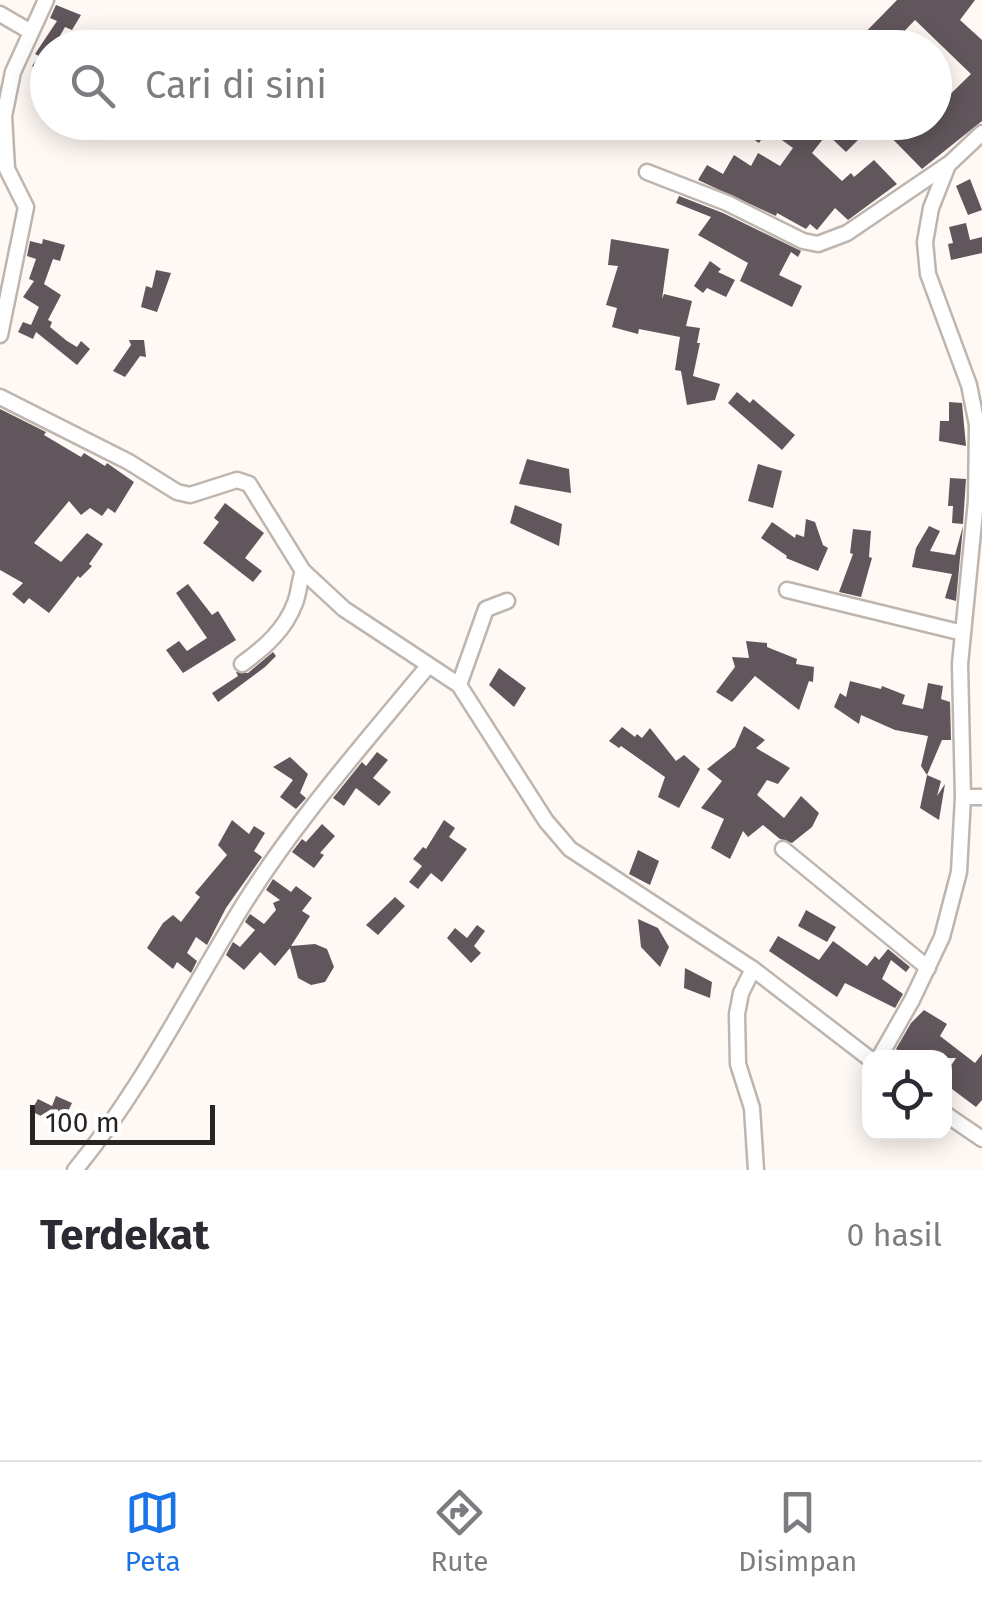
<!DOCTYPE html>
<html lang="id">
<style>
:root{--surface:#fff;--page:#f7f7f7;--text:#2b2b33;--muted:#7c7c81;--line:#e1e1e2;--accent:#1a73e8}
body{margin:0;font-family:"Fira Sans",sans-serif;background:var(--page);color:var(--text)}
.controls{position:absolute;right:30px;bottom:30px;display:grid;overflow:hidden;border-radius:20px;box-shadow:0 5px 25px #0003}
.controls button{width:90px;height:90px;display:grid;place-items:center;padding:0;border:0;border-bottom:2px solid var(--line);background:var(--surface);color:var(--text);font:50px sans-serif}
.scale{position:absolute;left:30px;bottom:25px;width:185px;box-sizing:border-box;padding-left:10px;border:5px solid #282422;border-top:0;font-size:28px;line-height:35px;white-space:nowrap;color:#282422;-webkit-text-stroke:8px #fff;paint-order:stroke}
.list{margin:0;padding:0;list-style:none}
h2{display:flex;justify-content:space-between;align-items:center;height:130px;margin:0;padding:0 40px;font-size:42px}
h2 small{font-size:32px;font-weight:400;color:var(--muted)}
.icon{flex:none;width:55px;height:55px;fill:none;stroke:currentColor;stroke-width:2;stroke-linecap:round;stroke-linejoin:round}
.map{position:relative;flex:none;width:982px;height:1170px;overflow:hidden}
.search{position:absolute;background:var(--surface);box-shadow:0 5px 25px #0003;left:30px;right:30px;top:30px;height:110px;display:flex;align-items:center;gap:25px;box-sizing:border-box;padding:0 35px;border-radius:55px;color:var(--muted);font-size:38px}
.sheet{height:290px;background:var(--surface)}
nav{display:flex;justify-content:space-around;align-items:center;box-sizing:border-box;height:140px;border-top:2px solid var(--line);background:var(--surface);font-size:28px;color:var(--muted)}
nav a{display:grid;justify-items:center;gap:5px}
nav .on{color:var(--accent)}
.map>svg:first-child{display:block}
</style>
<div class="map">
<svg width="982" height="1170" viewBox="0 0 982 1170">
<rect width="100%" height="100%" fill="#fef9f4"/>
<g fill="#60565b">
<polygon points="897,0 975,0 960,20 982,40 982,121 922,169 876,122 900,122 909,131 920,122 934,122 934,110 971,74 915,20 888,48 850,48"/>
<polygon points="56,5 81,15 72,30 65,27 53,48 48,48 48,76 32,66 39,56 35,54 57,21 50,18"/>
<polygon points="727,122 759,122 768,129 759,143 743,132 738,139 725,131"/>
<polygon points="779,122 801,137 812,122 876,122 846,152 827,134 812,153 842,181 851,173 854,177 874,160 897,184 848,220 835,208 817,230 810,224 806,229 777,213 776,216 698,180 707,165 723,174 734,155 751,166 758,153 780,166 793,148 772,133"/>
<polygon points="970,179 982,210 968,215 956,186"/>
<polygon points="679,196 723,213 801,251 798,257 791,252 779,275 802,286 792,307 740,281 748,263 698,235 711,217 676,203"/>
<polygon points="966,223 970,240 982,237 982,253 951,260 948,244 953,243 949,227"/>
<polygon points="43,239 65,245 60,261 53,259 44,284 61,295 48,320 52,322 50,327 67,341 77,347 81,341 90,349 77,365 36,332 33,339 18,332 23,322 31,325 39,307 23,297 34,281 29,279 36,259 27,256 30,241 42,244"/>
<polygon points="611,239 669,249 662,299 664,294 692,301 686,326 700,328 697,343 700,343 693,376 720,384 715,400 687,405 681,371 675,370 680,337 639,329 638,334 612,327 617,308 606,305 618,266 608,265"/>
<polygon points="710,261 721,269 718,272 735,280 726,297 707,288 703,293 694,286"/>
<polygon points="156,270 171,273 157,312 141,307 146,286 152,288"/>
<polygon points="129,340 144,340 146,357 140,356 125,377 113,371 131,345"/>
<polygon points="737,392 750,403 753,399 795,435 782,450 728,403"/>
<polygon points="949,402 962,403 966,446 939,441 940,421 949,421"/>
<polygon points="0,409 46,432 44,435 81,457 84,453 105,466 107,463 134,482 115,513 108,508 102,516 90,508 81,515 69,501 34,543 61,562 87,533 103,544 89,564 92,566 80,578 78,576 49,613 29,598 24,604 12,594 23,583 0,570"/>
<polygon points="527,459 569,469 571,493 519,484"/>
<polygon points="758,464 782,471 773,508 748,501"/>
<polygon points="950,478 966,479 963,524 952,523 953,506 948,506"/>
<polygon points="225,503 264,533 245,558 262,571 253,582 203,543 219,522 214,518"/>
<polygon points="515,505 562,524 559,546 510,523"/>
<polygon points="806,519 815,522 823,545 828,548 818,571 786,558 787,556 761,538 772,522 795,538 796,534 804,537"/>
<polygon points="929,526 940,531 930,551 955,555 963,526 956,601 945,598 952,574 912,567 916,548"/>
<polygon points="853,529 871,531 869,557 872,558 861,597 839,592 853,554 850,553"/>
<polygon points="188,584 212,615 218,611 236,640 183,673 166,650 179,641 187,651 207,638 176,593"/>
<polygon points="746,641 767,643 767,647 797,659 796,664 814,667 813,682 809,681 799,710 755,676 732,702 716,692 735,667 732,657 749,658"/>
<polygon points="273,652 276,656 265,667 218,702 212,693 238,676 236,672 248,673"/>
<polygon points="499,668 526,688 514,707 489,685"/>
<polygon points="850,681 881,689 882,686 905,695 902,704 923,709 928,683 943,686 941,699 950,702 951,740 942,740 927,775 921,766 928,736 895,730 861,715 859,724 834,707 840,693 846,697"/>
<polygon points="744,726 765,740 756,748 790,768 778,784 767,780 757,795 784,818 801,796 819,813 812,827 792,843 780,839 763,825 748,837 743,831 730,859 711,848 724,819 701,808 722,781 707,769 735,747"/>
<polygon points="622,727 635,737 637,734 642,738 650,728 676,761 684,755 700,769 679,808 658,797 665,777 621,746 619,748 609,741"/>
<polygon points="377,752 388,760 373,778 391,792 379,806 356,788 344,806 333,798 362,762 366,766"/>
<polygon points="290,757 308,774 300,793 306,798 296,809 280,797 293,780 273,767"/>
<polygon points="927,775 941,781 937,796 945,784 939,820 920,808"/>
<polygon points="232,820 249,834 254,826 265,833 254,851 262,857 226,908 207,945 196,937 187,953 197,961 191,973 177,962 173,969 147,948 163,923 173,915 181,922 200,897 195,893 227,855 218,845"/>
<polygon points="444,820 455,828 449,837 467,849 442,882 431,873 418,889 409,882 422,866 413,859 423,847 426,849"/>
<polygon points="322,824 335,836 320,853 324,855 314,868 292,852 302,839 306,842"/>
<polygon points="638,850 659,861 650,885 629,874"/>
<polygon points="273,879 291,892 296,886 312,898 302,911 310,916 291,946 315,944 327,949 334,967 325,982 311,985 298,978 290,948 275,966 260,952 244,970 226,955 233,942 240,947 255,930 245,922 250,914 264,924 276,910 273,903 280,900 266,890"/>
<polygon points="395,897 405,906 378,935 366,925"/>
<polygon points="806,910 836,927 827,942 798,926"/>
<polygon points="638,919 658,928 669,947 660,967 641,947"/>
<polygon points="477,925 485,931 474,946 481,953 471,963 447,938 455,928 467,938"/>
<polygon points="778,936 819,960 833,941 867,966 875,956 879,960 888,949 910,967 906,972 891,960 882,979 903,994 895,1008 845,983 837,997 769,951"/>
<polygon points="685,968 712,982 710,998 684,988"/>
<polygon points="924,1010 947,1024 940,1036 975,1063 982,1054 982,1100 976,1107 944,1083 944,1076 956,1058 910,1058 896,1049 911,1023"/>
<polygon points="56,1096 72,1103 61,1126 31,1111 38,1099 52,1106"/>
</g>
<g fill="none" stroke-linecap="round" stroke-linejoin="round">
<defs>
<g id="street">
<polyline points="0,14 31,32"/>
<polyline points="647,172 727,203 803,241 818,244 847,233 947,165"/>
<polyline points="0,335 26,207 7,169 4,116 13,72 46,0"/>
<polyline points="0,397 129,462 177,492 190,495 237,480 249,484 303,571 344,609 459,685 546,821 570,849 753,969 870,1059"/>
<polyline points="787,590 963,633"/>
<path d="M242 664C264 648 285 630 295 603 299 593 299 582 303 571"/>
<polyline points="459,685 486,609 507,601"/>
<polyline points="963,797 982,797"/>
<polyline points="783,849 928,968"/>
<polyline points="753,969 741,993 737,1014 738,1064 752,1108 756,1170"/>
<polyline points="879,1058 912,1000 942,937 959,872 963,797 960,664 976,501 977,425 969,385 928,274 925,242 931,208 948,165 982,133"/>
<polyline points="944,1113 982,1139"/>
<path d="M75 1170C142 1089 187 996 242 907 296 820 363 745 428 666"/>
</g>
</defs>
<use href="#street" stroke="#beb5ae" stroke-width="19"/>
<use href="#street" stroke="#fff" stroke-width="14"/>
</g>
</svg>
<div class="controls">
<button><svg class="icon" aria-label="locate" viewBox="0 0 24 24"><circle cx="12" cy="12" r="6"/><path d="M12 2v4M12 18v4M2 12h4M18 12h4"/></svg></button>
</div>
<div class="scale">100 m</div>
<div class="search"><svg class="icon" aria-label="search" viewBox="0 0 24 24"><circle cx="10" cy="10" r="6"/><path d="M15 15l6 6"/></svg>Cari di sini</div>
</div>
<section class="sheet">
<h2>Terdekat<small>0 hasil</small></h2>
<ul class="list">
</ul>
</section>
<nav>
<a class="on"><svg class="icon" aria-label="map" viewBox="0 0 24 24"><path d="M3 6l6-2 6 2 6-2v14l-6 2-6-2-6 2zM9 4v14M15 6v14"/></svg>Peta</a>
<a><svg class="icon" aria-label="directions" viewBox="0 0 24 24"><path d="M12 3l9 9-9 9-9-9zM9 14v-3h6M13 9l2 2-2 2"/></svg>Rute</a>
<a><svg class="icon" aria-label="saved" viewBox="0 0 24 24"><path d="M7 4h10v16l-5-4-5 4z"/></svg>Disimpan</a>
</nav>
